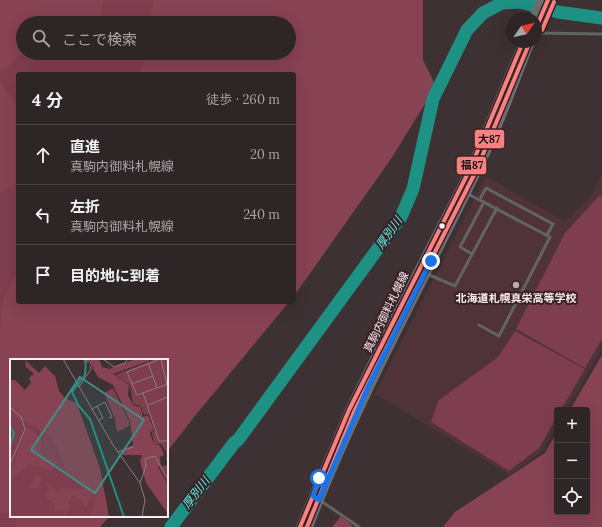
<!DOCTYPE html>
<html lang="ja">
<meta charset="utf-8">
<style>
:root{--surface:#2e2527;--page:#3a3133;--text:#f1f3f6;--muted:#a7a5a7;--line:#494244}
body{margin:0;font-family:Lora,"Noto Sans JP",serif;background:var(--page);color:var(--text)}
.controls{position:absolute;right:12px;bottom:12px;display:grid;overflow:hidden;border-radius:4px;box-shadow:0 4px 16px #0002}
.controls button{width:36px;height:36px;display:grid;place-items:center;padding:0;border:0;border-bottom:1px solid var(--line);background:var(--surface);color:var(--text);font:20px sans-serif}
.compass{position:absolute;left:506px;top:12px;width:36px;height:36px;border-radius:50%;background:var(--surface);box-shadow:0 4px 16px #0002;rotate:56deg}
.stop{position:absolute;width:12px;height:12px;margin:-9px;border:3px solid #1a73e8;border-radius:50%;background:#fff}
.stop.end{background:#1a73e8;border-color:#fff;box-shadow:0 1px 4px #0008}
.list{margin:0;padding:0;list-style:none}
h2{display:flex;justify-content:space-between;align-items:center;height:52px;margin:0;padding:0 16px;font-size:17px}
h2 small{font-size:13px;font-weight:400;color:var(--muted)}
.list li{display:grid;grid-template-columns:26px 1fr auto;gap:12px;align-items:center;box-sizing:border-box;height:60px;padding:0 16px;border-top:1px solid var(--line)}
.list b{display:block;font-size:15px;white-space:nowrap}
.list p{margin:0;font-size:13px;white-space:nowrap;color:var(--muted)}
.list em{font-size:13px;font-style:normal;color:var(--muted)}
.icon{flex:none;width:22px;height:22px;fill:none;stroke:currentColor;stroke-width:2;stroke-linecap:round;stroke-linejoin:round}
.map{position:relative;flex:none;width:602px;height:527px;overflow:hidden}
.search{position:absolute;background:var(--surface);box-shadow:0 4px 16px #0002;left:16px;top:16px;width:280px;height:44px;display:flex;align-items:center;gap:10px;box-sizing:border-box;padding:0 14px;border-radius:22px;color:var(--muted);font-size:15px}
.panel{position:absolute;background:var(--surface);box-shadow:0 4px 16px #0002;left:16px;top:72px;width:280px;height:232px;border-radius:4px}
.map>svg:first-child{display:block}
</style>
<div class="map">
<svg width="602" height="527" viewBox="0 0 602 527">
<rect width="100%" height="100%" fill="#3e3134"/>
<polygon fill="#4f3339" points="602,172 602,348 566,410 557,410 557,426 542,451 510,475 375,394 486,176 565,222 593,194"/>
<g fill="#7f3e4f">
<polygon points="0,0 182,0 181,23 23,23 23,53 178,53 177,74 18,74 18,302 11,360 11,516 42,516 43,527 0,527"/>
<polygon points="600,195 602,196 602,339 585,368 516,329 565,233"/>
<polygon points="515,331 585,369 561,410 557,410 557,417 539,448 509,471 431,422 438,401 498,357"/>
</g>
<g fill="#874254">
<polygon points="0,0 104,0 98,23 23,23 23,53 75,53 21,54 0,73"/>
<polygon points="153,0 423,0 423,60 436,86 391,159 294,296 294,74 140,74 146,53 289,53 289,23 150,23"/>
<polygon points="0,81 18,108 18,178 14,187 0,192"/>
<polygon points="18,270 18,302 289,302 194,417 167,452 167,360 11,360 11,513 0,513 0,333 3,300"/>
<polygon points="602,355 602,527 443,527 455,512 545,453 557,432 557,512 587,512 587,410 570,410"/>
<polygon points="14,516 110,516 100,527 15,527 16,518"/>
<polygon points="341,516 354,527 332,527"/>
</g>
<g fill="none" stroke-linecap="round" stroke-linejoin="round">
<polyline stroke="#1c9184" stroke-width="13" points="171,527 234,443 238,440 401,217 413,189 433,99 467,30 483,13 502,3 520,2 558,12 602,18"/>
<g stroke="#626464" stroke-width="3">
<polyline points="536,33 602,34"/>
<polyline points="468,194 550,237 499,336 479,325"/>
<polyline points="480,199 486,188 553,224 547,235"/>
<polyline points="472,254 460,247 484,202"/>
<polyline points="427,274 455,286 497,208"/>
<polyline points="321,501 359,527"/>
</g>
<g stroke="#6c6f6f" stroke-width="8">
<polyline points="533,18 540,0"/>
<polyline points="536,28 548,0"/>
<polyline points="300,527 349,410 400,306 470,169 523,42"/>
<path d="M309 527C357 402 421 288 479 168 499 128 514 84 531 42"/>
</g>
<defs>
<g id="bus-1">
<polyline points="536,28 548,0"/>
<polyline points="300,527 349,410 470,169 523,42"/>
</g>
<g id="bus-2">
<polyline points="542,30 554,2"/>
<polyline points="307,527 354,412 476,171 529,44"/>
</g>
</defs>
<use href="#bus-1" stroke="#392227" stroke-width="7"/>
<use href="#bus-2" stroke="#392227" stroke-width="7"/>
<use href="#bus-1" stroke="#ff8080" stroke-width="4"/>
<use href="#bus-2" stroke="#ff8080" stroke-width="4"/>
</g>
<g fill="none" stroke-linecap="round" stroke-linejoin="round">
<polyline stroke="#1a73e8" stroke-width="5" points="319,478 313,496 319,500 369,385 431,261"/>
</g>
<circle fill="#fdedef" stroke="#392227" stroke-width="1.5" cx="442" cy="226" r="3.5"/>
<circle fill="#baabae" stroke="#392227" stroke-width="1.5" cx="516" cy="285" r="4"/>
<g text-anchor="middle" stroke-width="4" stroke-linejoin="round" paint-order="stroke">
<g font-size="11" font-weight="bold" fill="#fdedef" stroke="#392227">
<text x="516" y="302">北海道札幌真栄高等学校</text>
</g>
<g font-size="11" fill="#fdedef" stroke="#392227">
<text transform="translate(386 312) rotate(-64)" y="4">真駒内御料札幌線</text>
</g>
<g font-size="12" font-style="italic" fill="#5af9e6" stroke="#392227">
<text transform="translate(389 233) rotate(-55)" y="4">厚別川</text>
<text transform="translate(196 493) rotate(-53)" y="4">厚別川</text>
</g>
</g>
<g transform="translate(10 359)">
<rect width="158" height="158" fill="#3e3134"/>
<path d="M146 0H158V123L149 108 157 106 156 93 151 85H144L142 73 145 71 139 55 134 56 130 47 123 45 120 26 105 16ZM103 29 119 62V67L107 73 105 60 94 34ZM0 44 18 55 90 129 89 158H0Z" fill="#7f3e4f"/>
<path d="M73 0H89L92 8 99 10 126 0H144L103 15 119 26 118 36 123 46 130 48 133 58 138 56 144 70 140 74 144 85 149 86 152 90 154 96 150 98 151 107 148 108 158 125V155L136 124 130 102 132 96H113L111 91 123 86 120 62 103 26 88 18 79 3 74 4ZM15 1 29 14 35 7 45 17 49 32 54 38 67 45 90 109 99 158H80L87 135 85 131 76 149 72 142 63 136 58 143 61 148 54 156 53 151 44 152 45 144 38 141 36 135 40 131 35 123 47 132 52 129 68 131 72 129 57 115 47 87 40 78 25 67 10 61 0 52V21H5L15 31 21 24 19 19 24 15 16 8ZM16 69 21 70 32 81 30 97 40 98 45 104 43 110 40 112 31 108 18 106 1 121 2 111ZM25 117H31L30 128 22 130 20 128Z" fill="#874254"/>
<path fill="none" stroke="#1c9184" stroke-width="2" d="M76 0 75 16 62 33 68 46 80 60 114 158M0 67 4 74 0 87"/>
<path fill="none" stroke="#8a7c7f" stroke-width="1" d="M53 0 103 86 130 124 135 141 132 158M93 0 104 8 115 4 117 1M150 0 117 13 127 36 158 25M151 0 158 30M138 4 147 29M121 25 143 17M69 28 81 10 80 7M133 34 149 82H158M138 46 158 38M87 47 93 59 89 61M0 48 11 58 15 70 0 105M82 50 95 43 102 58 99 59M108 93 123 88M130 124 136 107 135 100 145 97 158 121"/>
<path fill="#3f8e88" fill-opacity="0.15" stroke="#3f8e88" stroke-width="2" d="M70 18 134 61 85 134 21 91Z"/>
<rect width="158" height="158" fill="none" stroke="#fdedef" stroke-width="2"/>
</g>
<g stroke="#392227" stroke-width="1.5">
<rect x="474" y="129" width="31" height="20" rx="4" fill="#ff8080"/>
<rect x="456" y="156" width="31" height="19" rx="4" fill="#ff8080"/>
</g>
<g font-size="11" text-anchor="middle" font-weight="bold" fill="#111">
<text x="489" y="143">大87</text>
<text x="472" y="169">福87</text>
</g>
</svg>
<div class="controls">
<button>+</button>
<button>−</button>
<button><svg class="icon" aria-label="locate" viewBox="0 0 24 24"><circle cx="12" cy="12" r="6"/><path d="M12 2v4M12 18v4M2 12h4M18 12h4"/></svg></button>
</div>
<svg class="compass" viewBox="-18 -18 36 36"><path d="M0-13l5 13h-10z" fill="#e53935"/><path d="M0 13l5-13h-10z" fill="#a7a5a7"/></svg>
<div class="stop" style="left:319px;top:478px"></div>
<div class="stop end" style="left:431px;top:261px"></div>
<div class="search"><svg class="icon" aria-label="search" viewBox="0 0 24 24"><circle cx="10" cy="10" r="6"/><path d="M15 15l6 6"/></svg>ここで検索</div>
<section class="panel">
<h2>4 分<small>徒歩 · 260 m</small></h2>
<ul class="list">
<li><svg class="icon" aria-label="ahead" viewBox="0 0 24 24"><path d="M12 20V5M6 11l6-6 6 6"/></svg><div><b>直進</b><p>真駒内御料札幌線</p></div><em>20 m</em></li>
<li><svg class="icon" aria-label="left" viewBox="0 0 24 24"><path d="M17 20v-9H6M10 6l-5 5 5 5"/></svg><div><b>左折</b><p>真駒内御料札幌線</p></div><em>240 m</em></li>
<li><svg class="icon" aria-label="arrive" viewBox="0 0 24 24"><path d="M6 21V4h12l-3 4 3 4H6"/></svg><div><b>目的地に到着</b></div></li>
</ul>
</section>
</div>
